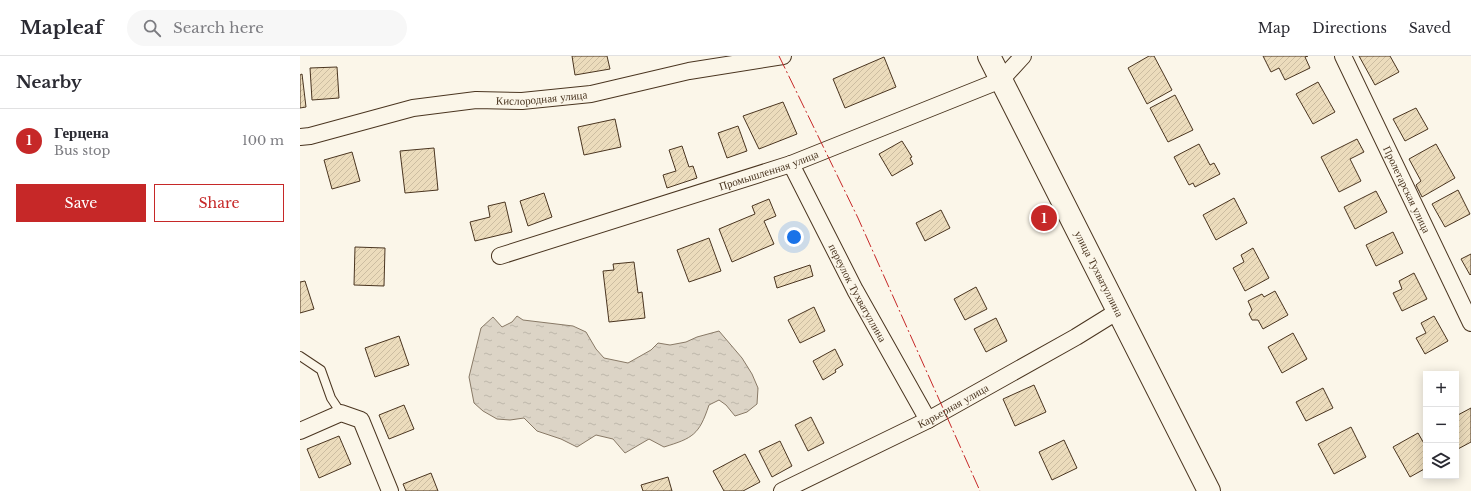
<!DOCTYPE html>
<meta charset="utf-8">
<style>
:root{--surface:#fff;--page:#f7f7f7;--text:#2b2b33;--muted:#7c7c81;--line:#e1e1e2;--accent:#c62828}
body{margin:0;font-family:"Libre Baskerville",serif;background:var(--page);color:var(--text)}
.controls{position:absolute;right:12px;bottom:12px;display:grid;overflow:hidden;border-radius:0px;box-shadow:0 2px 10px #0003}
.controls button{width:36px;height:36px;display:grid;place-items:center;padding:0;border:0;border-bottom:1px solid var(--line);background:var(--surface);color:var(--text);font:20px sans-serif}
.you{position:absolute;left:494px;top:181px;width:14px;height:14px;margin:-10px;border:3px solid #fff;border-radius:50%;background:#1a73e8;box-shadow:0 0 0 6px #1a73e833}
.badge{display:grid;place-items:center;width:26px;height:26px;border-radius:50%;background:var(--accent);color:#fff;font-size:13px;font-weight:700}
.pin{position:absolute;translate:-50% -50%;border:2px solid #fff;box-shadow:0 1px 4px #0006}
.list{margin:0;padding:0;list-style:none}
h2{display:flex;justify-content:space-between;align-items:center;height:52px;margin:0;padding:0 16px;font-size:17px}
h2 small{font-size:13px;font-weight:400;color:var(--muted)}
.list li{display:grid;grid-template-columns:26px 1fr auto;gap:12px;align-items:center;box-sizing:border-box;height:64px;padding:0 16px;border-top:1px solid var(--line)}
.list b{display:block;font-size:15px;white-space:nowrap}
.list p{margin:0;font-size:13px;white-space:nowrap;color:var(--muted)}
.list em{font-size:13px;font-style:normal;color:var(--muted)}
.actions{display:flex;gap:8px;padding:12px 16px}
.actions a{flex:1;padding:9px 0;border:1px solid var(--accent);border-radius:0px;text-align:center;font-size:14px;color:var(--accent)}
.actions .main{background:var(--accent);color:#fff}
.icon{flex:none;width:22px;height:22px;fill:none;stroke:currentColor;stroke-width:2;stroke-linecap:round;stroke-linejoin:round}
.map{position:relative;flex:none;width:1171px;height:435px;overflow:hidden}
header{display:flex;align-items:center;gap:24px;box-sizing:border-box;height:56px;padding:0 20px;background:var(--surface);border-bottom:1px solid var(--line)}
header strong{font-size:19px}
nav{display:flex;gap:22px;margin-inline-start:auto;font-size:14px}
.search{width:280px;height:36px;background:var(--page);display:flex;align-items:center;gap:10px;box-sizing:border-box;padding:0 14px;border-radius:22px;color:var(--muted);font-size:15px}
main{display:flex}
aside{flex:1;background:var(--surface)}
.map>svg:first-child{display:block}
</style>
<header>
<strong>Mapleaf</strong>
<div class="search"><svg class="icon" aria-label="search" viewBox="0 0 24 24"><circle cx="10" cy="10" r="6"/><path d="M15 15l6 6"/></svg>Search here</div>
<nav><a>Map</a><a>Directions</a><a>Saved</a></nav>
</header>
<main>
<aside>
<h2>Nearby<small></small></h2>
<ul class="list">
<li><span class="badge">1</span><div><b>Герцена</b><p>Bus stop</p></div><em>100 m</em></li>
</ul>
<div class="actions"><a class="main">Save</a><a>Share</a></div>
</aside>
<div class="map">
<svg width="1171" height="435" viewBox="0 0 1171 435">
<defs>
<pattern id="water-ripples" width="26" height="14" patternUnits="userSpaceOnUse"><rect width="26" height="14" fill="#dcd4c6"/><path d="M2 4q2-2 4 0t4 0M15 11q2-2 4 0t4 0" fill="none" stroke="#beb7aa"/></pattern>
<pattern id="building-hatch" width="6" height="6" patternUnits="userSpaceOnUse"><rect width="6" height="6" fill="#ecdcbc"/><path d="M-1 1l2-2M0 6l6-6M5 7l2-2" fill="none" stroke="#ccbda1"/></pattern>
</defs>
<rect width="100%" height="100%" fill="#fbf6e9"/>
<path fill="url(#water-ripples)" stroke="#887966" d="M217 260 223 264 273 270 286 276 296 293 304 302 328 307 351 294 358 287 370 289 386 286 397 281 419 275 442 302 452 318 458 332 457 348 447 356 435 360 426 349 419 344 409 349C399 379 393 382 364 391L349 383 325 397 313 383 296 379 277 391 261 383 237 375 224 362 210 364 197 363 183 355 174 347 169 321 181 272 193 261 202 271 212 266Z"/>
<g fill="url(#building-hatch)" stroke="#4a3520">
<polygon points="272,0 307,0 310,13 275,19"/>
<polygon points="849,0 854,0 872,34 847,48 828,12"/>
<polygon points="963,0 1008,0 1005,1 1010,12 985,24 979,12 971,16"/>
<polygon points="1059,0 1090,0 1099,16 1075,29"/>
<polygon points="584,1 596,31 545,52 533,23"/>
<polygon points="37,11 39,42 12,44 10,12"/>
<polygon points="2,18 6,51 0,52 0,19"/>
<polygon points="1018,26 1035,56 1013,68 996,38"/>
<polygon points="875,39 893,74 868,86 850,52"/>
<polygon points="483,46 497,78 459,93 443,60"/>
<polygon points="1116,52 1128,73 1105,85 1093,63"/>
<polygon points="315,63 321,91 284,99 278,71"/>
<polygon points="438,70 447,95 427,102 418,77"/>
<polygon points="1057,83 1064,96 1050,103 1061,125 1039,136 1021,101"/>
<polygon points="602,85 612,101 610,102 613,108 592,120 579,98"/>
<polygon points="899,88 910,109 914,107 920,118 895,131 893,127 889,129 874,101"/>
<polygon points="1136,88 1155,122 1122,141 1116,129 1121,125 1109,103"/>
<polygon points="382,90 389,111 393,110 397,122 367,132 363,119 376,115 369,94"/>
<polygon points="134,92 138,134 105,137 100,95"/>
<polygon points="52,96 60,125 32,133 24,104"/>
<polygon points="1158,134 1170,158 1145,171 1132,148"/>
<polygon points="1076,135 1087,156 1055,173 1044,151"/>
<polygon points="244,137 252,161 228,170 220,145"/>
<polygon points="934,142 947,167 916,184 903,159"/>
<polygon points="469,143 476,160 464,165 474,188 432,206 419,173 455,158 452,150"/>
<polygon points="205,146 212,176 175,185 170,166 190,161 188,150"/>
<polygon points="641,154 650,172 625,185 616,167"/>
<polygon points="1093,176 1103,197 1076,210 1066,189"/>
<polygon points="409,182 421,215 389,226 377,194"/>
<polygon points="55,191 85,192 84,230 54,229"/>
<polygon points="953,192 969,222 945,235 933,212 944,206 941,199"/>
<polygon points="1171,198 1171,218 1170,219 1161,203"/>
<polygon points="334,206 338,237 342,236 345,262 309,266 303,215 314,214 313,208"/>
<polygon points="510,209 513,220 477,232 474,221"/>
<polygon points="1114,217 1127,243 1102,255 1093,237 1102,233 1099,225"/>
<polygon points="5,225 14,253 0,257 0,226"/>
<polygon points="676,231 687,253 665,264 654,243"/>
<polygon points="975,235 988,259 963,273 958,264 952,264 949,258 952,254 948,245 962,238 964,241"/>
<polygon points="514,251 525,275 500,287 488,264"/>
<polygon points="1134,260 1148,285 1125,298 1116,282 1126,277 1121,267"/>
<polygon points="696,262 707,285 686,296 674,273"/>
<polygon points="993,277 1007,303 982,317 968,291"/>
<polygon points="99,280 109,309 75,321 65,292"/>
<polygon points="535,293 543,309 535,314 536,316 523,324 513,305"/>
<polygon points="734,329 746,356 715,370 703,343"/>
<polygon points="1023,332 1033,352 1006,365 996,346"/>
<polygon points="104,349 114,373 89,383 79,359"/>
<polygon points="1171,352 1171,386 1156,394 1156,360"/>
<polygon points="511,361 524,387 508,395 495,369"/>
<polygon points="1051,371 1066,401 1034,418 1018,388"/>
<polygon points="1118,377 1126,391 1126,412 1110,421 1093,391"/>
<polygon points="39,380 51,408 19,422 7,393"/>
<polygon points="764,384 777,412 752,424 739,396"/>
<polygon points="480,385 492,410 472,421 459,395"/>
<polygon points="445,398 460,426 443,435 424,435 413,415"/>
<polygon points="131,417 138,435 106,435 103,428"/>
<polygon points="368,421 372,435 343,435 341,429"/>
</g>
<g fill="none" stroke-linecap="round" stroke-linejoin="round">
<defs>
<polyline id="lane" points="0,300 21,314 31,342 41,357"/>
<g id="street">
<path id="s1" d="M1043 0 1171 267"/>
<path id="s2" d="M0 81 10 80 113 52 176 44 222 45 291 38 389 15 483 0"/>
<path id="s3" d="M491 108 555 234 628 364"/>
<path id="s4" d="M200 200 491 108 701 24 723 0"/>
<polyline points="0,375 41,357 61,364 90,435"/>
<path id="s5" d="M482 435 628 364 776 281 818 255"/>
</g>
<g id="primary">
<path id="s6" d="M689 0 909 435"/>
</g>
</defs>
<use href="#lane" stroke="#4a3520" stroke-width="10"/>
<use href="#street" stroke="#4a3520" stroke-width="18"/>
<use href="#primary" stroke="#4a3520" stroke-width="24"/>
<use href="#lane" stroke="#fbf6e9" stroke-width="8"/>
<use href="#street" stroke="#fbf6e9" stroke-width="16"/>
<use href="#primary" stroke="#fbf6e9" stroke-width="22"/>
<polyline stroke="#c62828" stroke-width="1" stroke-dasharray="14 3 2 3" stroke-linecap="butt" points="479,0 558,162 680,435"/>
</g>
<g text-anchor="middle" stroke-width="3" stroke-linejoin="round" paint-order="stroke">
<g font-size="11" fill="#4a3520" stroke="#fbf6e9">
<text dy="4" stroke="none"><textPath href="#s2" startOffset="246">Кислородная улица</textPath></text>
<text dy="4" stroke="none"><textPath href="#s4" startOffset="282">Промышленная улица</textPath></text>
<text dy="4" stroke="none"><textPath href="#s1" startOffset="148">Пролетарская улица</textPath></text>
<text dy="4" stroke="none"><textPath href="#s6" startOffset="244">улица Тухватуллина</textPath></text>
<text dy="4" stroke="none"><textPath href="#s3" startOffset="145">переулок Тухватуллина</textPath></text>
<text dy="4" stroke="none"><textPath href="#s5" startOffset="191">Карьерная улица</textPath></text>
</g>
</g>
</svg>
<div class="controls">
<button>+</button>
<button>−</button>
<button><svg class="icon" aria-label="layers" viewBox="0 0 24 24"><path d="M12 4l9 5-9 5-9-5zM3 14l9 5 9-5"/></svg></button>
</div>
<div class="you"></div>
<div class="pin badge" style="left:744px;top:162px">1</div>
</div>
</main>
